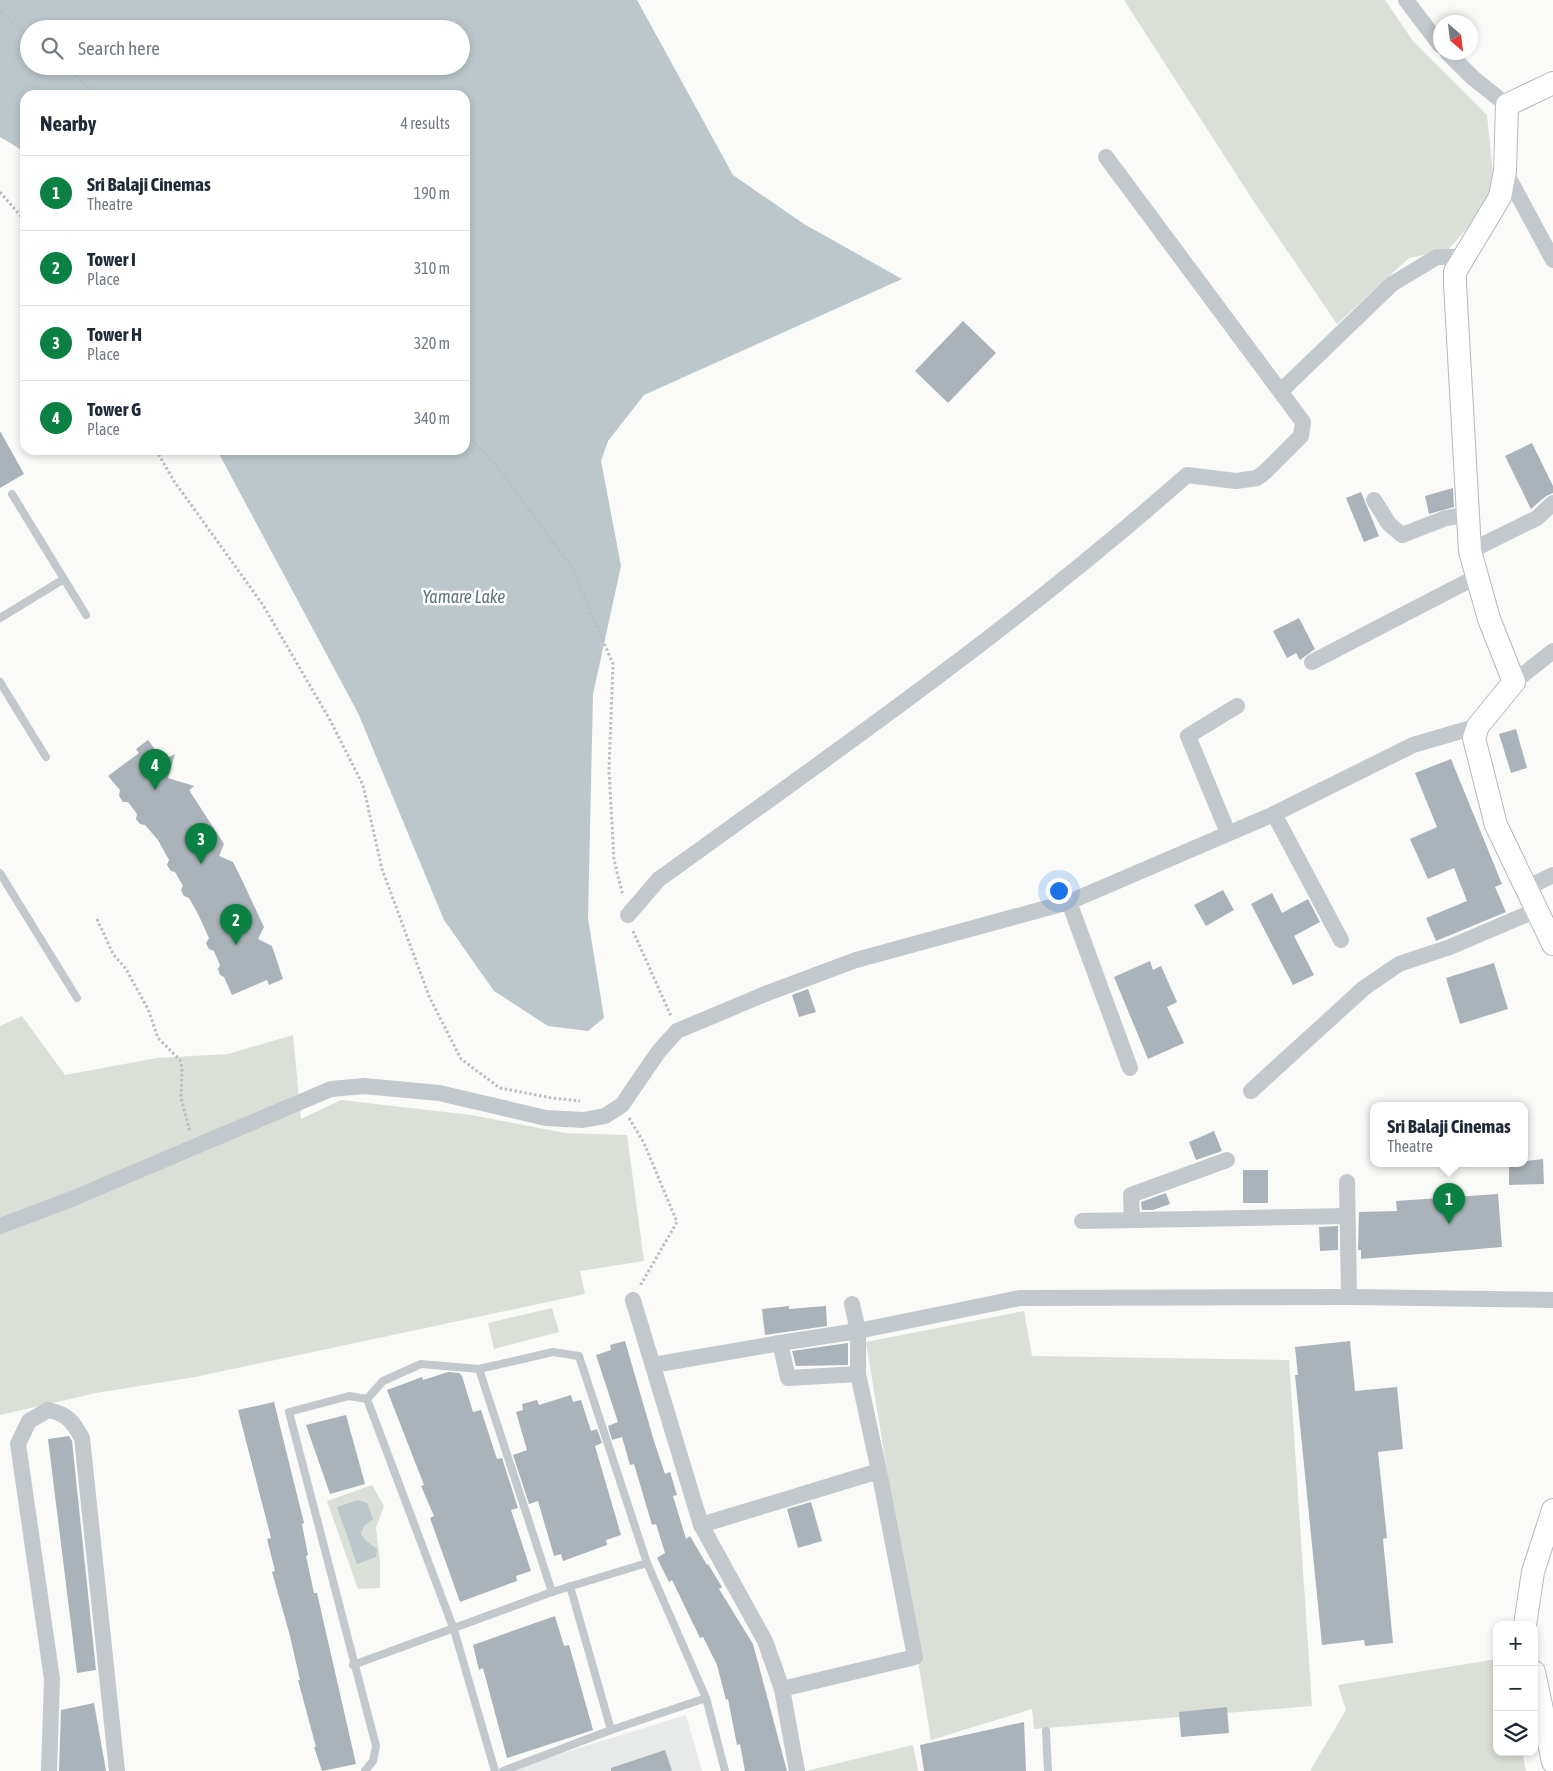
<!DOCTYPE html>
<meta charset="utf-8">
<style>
:root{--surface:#fff;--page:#f6f6f7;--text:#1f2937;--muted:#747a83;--line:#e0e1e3;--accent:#0b8043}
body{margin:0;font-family:"Asap Condensed",sans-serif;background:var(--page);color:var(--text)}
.controls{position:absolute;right:15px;bottom:15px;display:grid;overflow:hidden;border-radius:10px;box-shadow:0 2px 8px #0003}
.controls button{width:45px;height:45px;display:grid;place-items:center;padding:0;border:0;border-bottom:1px solid var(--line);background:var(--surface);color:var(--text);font:25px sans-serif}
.compass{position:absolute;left:1433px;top:15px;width:45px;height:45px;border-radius:50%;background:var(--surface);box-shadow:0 2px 8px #0003;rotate:152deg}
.you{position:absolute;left:1058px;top:890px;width:18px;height:18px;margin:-12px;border:4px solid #fff;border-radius:50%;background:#1a73e8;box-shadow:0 0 0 8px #1a73e833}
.badge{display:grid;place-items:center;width:32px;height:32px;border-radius:50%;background:var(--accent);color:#fff;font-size:16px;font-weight:700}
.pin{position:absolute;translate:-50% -41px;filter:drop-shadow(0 1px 2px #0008)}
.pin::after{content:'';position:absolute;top:26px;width:18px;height:15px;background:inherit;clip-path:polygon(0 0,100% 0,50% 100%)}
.popup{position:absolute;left:1370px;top:1102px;width:158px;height:65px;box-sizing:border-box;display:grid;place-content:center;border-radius:10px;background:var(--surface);filter:drop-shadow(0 1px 4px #0005);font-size:16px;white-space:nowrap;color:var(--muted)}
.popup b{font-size:19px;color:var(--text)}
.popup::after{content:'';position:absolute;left:50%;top:100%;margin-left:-10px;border:10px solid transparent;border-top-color:var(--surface)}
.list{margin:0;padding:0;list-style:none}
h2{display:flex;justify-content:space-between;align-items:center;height:65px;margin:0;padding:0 20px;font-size:21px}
h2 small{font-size:16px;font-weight:400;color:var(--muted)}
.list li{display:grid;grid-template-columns:32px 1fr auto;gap:15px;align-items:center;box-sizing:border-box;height:75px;padding:0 20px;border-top:1px solid var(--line)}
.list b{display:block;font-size:19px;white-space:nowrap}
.list p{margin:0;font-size:16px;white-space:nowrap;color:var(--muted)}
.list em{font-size:16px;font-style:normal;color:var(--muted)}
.icon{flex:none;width:28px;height:28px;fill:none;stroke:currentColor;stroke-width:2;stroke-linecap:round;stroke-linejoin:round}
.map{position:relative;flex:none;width:1553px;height:1771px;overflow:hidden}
.search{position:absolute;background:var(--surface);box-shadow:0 2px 8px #0003;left:20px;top:20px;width:450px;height:55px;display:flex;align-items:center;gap:12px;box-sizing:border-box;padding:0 18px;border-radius:28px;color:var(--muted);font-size:19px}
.panel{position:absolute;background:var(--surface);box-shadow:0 2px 8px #0003;left:20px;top:90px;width:450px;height:365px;border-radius:15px}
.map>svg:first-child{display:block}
</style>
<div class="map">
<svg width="1553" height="1771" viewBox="0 0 1553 1771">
<rect width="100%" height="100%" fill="#fafaf8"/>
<polygon fill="#e8e9e9" points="686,1715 702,1771 505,1771"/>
<g fill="#dadfd7">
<polygon points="1124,0 1385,0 1413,41 1487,115 1494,184 1483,210 1448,250 1409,258 1337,324 1254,202"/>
<polygon points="22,1016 65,1075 157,1058 228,1054 293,1035 301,1119 341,1100 471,1115 565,1133 627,1135 644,1261 580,1271 585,1294 195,1377 96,1393 0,1415 0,1026"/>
<polygon points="552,1308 559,1332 494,1349 488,1323"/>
<polygon points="1024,1311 1032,1356 1289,1360 1312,1706 1034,1729 1032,1709 931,1740 866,1342"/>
<polygon points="372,1485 384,1506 376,1528 380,1561 380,1588 358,1589 327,1501"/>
<polygon points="1497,1659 1497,1752 1522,1752 1526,1771 1310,1771 1346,1710 1338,1685"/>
<polygon points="913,1745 918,1771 806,1771"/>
</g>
<g fill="#bbc7cb" fill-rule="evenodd">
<path d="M0 0H637L733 175 804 224 902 279 644 395 608 441 601 461 621 566 593 694 588 918 604 1018 588 1031 548 1026 494 991 444 920 358 713 217 450H465V95H25V152L0 137ZM29 29H461V66H29Z"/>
<polygon points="358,1500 367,1503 373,1519 364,1526 361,1534 365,1540 377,1549 376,1557 357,1564 337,1507"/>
</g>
<g fill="#aab3b9">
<polygon points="963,321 996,353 948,403 915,371"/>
<polygon points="0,431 24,474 0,488"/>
<polygon points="1532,443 1553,486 1553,493 1546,496 1531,509 1505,456"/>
<polygon points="1453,488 1454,507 1429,514 1425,496"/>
<polygon points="1361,492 1379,536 1364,542 1346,498"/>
<polygon points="1299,618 1315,649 1300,660 1296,653 1287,658 1273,631"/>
<polygon points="1516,729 1527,768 1511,773 1499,734"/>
<polygon points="148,740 159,755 161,753 165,759 175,754 168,778 194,786 189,790 224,844 219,856 233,862 239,874 264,927 258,939 272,946 283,979 269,985 267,980 232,995 224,977 220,975 218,969 220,965 214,951 209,949 206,943 209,938 198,914 189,898 184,896 181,890 183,886 175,872 171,871 167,865 169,860 158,840 145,825 140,824 136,819 137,814 128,802 123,802 119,796 120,790 108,776 139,753 136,749"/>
<polygon points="1451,759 1502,884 1495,887 1506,912 1436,941 1426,918 1467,901 1454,868 1428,879 1410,839 1437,827 1415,773"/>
<polygon points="1223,890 1234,910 1206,926 1194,905"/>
<polygon points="1272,893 1282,913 1308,899 1320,922 1294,936 1314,975 1293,985 1251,904"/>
<polygon points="1150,961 1153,970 1161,966 1177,1002 1167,1007 1184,1043 1148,1059 1114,977"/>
<polygon points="1494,963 1508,1009 1460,1024 1446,978"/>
<polygon points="808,989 816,1012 799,1017 792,995"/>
<polygon points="1214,1131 1222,1151 1196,1160 1189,1142"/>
<polygon points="1543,1159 1544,1184 1509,1185 1509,1163"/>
<rect x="1243" y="1170" width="25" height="33"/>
<polygon points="1166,1193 1170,1204 1153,1210 1142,1210 1141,1202"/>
<polygon points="1498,1194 1502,1247 1361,1259 1361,1250 1358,1250 1359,1212 1397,1211 1396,1201"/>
<polygon points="1338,1226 1338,1250 1320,1251 1319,1227"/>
<polygon points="789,1306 789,1309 826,1306 827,1326 765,1335 762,1309"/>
<polygon points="625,1341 654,1441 665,1474 670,1472 677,1495 673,1496 686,1539 690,1536 707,1565 708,1564 722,1587 719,1589 753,1644 787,1771 745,1771 740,1744 737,1745 728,1699 726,1700 717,1665 703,1637 700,1638 672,1580 669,1582 657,1558 665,1553 656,1524 652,1525 634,1464 630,1465 622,1437 612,1440 608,1426 618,1422 596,1355 611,1350 610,1345"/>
<polygon points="1350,1341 1355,1391 1397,1387 1403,1449 1378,1452 1387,1538 1383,1539 1393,1643 1365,1646 1364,1640 1322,1645 1295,1375 1298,1375 1295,1347"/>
<polygon points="848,1343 848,1365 796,1366 792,1351"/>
<polygon points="448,1372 459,1373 462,1376 473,1412 481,1410 497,1459 502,1458 518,1508 511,1510 531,1571 516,1576 517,1581 460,1602 430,1518 434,1516 421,1486 424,1485 387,1390 422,1377 423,1380"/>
<polygon points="571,1395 573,1402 581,1400 591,1431 597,1429 602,1443 595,1446 621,1535 606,1540 607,1545 563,1561 561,1554 554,1556 538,1501 529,1504 513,1455 527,1450 516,1412 523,1410 522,1404 537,1400 539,1405"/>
<polygon points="274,1402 304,1523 302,1524 308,1555 306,1556 314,1593 317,1593 356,1764 322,1771 314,1747 316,1747 298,1680 300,1680 290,1636 272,1572 275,1571 267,1539 271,1538 238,1410"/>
<polygon points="346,1415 365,1484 330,1494 306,1425"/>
<polygon points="69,1436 72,1441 96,1670 77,1673 48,1439"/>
<polygon points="811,1502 822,1541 798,1548 787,1509"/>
<polygon points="555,1616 564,1646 569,1645 593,1730 507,1758 483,1668 479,1670 473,1645"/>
<polygon points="94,1703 106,1771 59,1771 61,1710"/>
<polygon points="1227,1707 1229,1733 1181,1737 1179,1712"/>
<polygon points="1024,1722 1026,1771 924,1771 920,1745"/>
<polygon points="665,1750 672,1771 611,1771 611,1768"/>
</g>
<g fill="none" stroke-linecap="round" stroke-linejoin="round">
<defs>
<g id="secondary">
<polyline points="1553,83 1507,105 1505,171 1500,197 1455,272 1455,284 1470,551 1489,619 1514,682 1478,726 1474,738 1496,825 1553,944"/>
<polyline points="1525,1625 1533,1572 1553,1510"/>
<polyline points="1534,1672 1553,1762"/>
</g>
</defs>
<use href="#secondary" stroke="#b3babf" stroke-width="24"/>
<g stroke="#bbbfc2" stroke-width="3" stroke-dasharray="2.5 2.5" stroke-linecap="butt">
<polyline points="0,12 29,37"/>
<polyline points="64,66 98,95"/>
<polyline points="0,192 25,221"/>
<polyline points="465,433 501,471 572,568 613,664 609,770 614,860 623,896"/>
<polyline points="156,450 174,481 263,605 330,720 363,785 382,869 429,996 461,1059 500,1088 552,1098 580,1101"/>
<polyline points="97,919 113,954 126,969 148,1009 158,1038 180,1060 182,1068 181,1098 190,1132"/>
<polyline points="633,931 671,1016"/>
<polyline points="629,1118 644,1143 677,1222 640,1286"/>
</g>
<g stroke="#c3c8cc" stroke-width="8">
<polyline points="12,494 86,615"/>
<polyline points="0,618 64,579"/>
<polyline points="0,682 46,757"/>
<polyline points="0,873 77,998"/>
<polyline points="479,1369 552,1592"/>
<polyline points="570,1586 611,1730"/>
<polyline points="353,1665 552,1592 647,1563"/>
<polyline points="1046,1731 1048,1771"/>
<polyline points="365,1771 373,1761 376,1746 289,1412 349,1396 367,1399"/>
<polyline points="495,1771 454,1630 367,1399 383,1381 421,1364 479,1369 553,1352 579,1356 647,1563 706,1698 725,1771"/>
<polyline points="503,1771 611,1730 706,1698"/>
</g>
<g stroke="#c3c8cc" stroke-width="16">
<polyline points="1406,0 1440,45"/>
<polyline points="1447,52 1473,78 1507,105"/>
<polyline points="1505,171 1553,260"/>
<polyline points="1281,391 1392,284 1437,257 1465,257"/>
<polyline points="1374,500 1389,524 1402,535 1446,518 1466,515"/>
<polyline points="1470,551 1537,518 1553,503"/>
<polyline points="1312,662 1476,577"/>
<polyline points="1514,682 1553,651"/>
<polyline points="1274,814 1341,940"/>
<polyline points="1228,833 1188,736 1237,706"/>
<polyline points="1526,888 1553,875"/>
<polyline points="1069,902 1130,1068"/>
<path d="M628 915 659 879C839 750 1021 622 1187 475L1236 481 1257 478 1265 472 1301 436 1303 422 1106 157"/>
<polyline points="1251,1091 1364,988 1399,964 1450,947 1537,910"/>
<polyline points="1347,1182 1349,1297"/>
<polyline points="1132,1220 1131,1195 1227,1160"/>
<polyline points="1082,1221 1347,1216"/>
<polyline points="0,1226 74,1198 331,1089 364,1086 439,1093 546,1118 583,1120 605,1116 622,1105 659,1051 677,1031 765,994 856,960 1069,902 1274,814 1413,745 1478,726"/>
<polyline points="633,1300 701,1525 765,1641 782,1689 797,1771"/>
<polyline points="780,1343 858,1331 1020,1298 1349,1297 1553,1300"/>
<polyline points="653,1365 780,1343 788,1378 858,1374"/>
<polyline points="701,1525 879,1471 858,1374 858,1331 852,1304"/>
<polyline points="782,1689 915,1657 879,1471"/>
<path d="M49 1771 52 1679 18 1444 29 1421 48 1410C68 1414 73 1422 82 1438L117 1771"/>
</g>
<use href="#secondary" stroke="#fff" stroke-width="22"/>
</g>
<g text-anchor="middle" stroke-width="5" stroke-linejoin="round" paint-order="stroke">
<g font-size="18" font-style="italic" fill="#60757c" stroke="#fff">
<text x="464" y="603">Yamare Lake</text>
</g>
</g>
</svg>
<div class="controls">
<button>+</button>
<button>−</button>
<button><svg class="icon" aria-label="layers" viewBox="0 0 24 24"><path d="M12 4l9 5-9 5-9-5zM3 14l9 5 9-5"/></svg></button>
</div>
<svg class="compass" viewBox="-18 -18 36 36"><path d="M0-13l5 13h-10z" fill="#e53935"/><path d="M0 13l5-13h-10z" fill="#747a83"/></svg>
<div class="you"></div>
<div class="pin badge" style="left:1449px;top:1224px">1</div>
<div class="popup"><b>Sri Balaji Cinemas</b>Theatre</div>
<div class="pin badge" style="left:236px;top:945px">2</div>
<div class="pin badge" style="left:201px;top:864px">3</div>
<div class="pin badge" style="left:155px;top:790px">4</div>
<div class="search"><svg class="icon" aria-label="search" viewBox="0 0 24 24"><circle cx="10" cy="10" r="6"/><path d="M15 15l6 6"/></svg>Search here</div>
<section class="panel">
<h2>Nearby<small>4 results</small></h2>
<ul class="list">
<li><span class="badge">1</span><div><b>Sri Balaji Cinemas</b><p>Theatre</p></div><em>190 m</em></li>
<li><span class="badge">2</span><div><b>Tower I</b><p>Place</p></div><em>310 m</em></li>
<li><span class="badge">3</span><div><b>Tower H</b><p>Place</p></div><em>320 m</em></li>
<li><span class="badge">4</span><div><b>Tower G</b><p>Place</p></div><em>340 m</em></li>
</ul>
</section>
</div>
